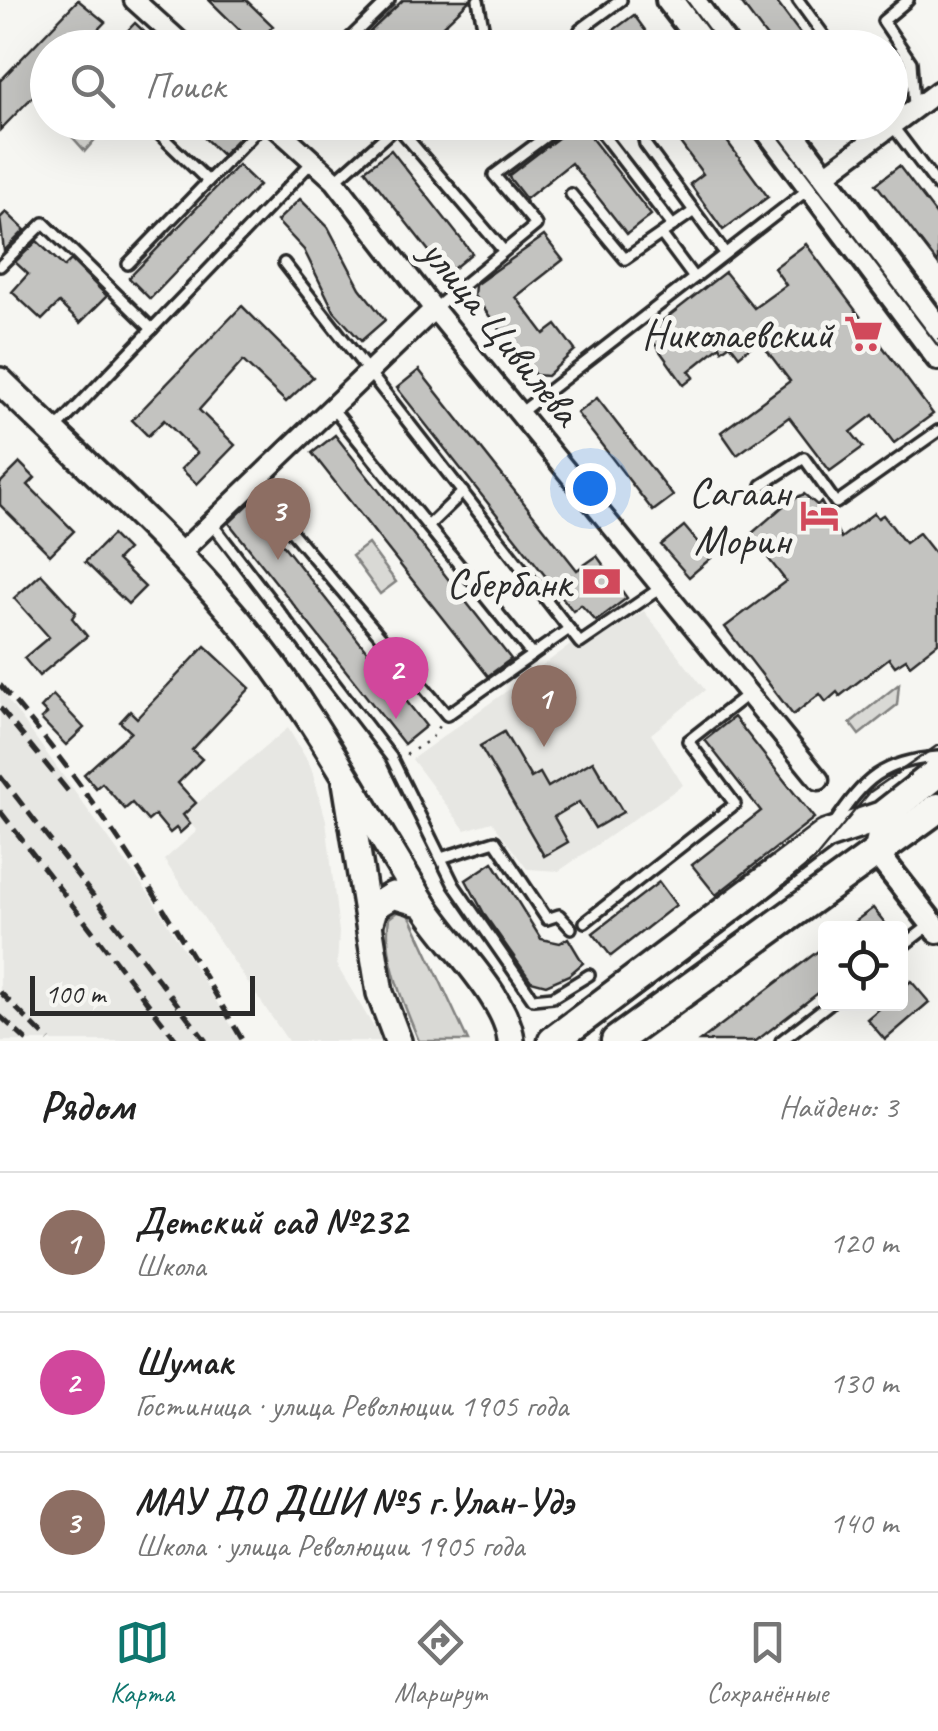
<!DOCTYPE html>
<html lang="ru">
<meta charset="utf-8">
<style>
:root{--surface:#fff;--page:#f6f6f6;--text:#222;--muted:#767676;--line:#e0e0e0;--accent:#0f766e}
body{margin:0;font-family:Caveat,sans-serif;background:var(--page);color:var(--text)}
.controls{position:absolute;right:30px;bottom:30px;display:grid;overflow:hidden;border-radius:10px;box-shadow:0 10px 40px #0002}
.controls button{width:90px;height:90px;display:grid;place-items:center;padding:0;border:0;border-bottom:2px solid var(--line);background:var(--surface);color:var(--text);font:50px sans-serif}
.scale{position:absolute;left:30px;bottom:25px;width:225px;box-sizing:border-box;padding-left:10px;border:5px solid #2b2b2b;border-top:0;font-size:28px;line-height:35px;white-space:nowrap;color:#2b2b2b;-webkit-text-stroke:8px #f6f6f2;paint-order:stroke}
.you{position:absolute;left:590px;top:488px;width:35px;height:35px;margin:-25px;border:8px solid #fff;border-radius:50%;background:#1a73e8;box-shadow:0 0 0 15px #1a73e833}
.badge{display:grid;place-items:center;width:65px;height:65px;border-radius:50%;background:var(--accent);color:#fff;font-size:32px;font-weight:700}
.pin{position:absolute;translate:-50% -82px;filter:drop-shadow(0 2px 5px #0008)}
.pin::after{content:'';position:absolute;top:52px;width:35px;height:30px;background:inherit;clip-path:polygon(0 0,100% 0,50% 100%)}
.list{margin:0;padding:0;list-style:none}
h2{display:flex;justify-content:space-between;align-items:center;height:130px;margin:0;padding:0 40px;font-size:42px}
h2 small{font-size:32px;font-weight:400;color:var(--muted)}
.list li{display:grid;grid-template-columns:65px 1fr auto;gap:30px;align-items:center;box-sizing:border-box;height:140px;padding:0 40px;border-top:2px solid var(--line)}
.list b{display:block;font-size:38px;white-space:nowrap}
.list p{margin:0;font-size:32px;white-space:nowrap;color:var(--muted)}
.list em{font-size:32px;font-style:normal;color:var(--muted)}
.icon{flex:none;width:55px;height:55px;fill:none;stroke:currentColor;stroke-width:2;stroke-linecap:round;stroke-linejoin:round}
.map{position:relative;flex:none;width:938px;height:1041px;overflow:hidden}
.search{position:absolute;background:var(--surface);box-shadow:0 10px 40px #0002;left:30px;right:30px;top:30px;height:110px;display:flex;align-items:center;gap:25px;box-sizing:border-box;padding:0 35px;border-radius:55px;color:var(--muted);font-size:38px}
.sheet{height:550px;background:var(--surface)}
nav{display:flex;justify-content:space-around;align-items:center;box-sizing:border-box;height:140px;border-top:2px solid var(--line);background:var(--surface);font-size:28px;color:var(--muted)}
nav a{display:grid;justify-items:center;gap:5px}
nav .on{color:var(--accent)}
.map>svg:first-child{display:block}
</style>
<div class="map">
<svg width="938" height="1041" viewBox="0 0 938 1041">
<rect width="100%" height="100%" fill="#f6f6f2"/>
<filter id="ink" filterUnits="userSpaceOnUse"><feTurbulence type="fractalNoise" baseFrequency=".01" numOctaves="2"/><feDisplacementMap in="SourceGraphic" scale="20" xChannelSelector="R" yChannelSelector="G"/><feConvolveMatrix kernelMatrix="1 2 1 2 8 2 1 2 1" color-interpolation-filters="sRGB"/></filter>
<g filter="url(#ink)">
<g fill="#e7e7e3">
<polygon points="644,611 705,690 651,734 683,785 559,871 527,869 492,822 465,830 412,759 572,644 578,651"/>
<polygon points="0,689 151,897 241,1041 0,1041"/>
<polygon points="288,728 311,767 326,820 339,932 337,966 382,1041 288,1041 164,860 197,831 183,815"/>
</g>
<g fill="#d9d9d5" stroke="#828280" stroke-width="2.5">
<polygon points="59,122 85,123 99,135 85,151"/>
<polygon points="368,544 396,582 380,594 352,556"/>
<polygon points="899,684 897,705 859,735 850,723"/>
<path d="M401 909 411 918 468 1041H419L416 1034C402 1000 383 955 389 918Z"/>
</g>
<g fill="#c3c3c0" stroke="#2b2b2b" stroke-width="2.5">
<polygon points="78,0 105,22 80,48 48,48 48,81 0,130 0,81"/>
<polygon points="209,0 246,0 273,26 255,45"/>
<polygon points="403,0 470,0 420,48 353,48"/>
<polygon points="739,0 775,0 811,48 775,48"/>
<polygon points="634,15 658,48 610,48 603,38"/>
<polygon points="135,23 161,48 111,48"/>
<polygon points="188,122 241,122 247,129 222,155"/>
<polygon points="579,122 651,215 627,234 571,163 526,199 508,176"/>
<polygon points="665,122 713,122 768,197 723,230 690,184 703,174"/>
<polygon points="391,150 472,253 447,274 365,170"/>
<polygon points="238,165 259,185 150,299 129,278"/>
<polygon points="899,166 938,217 938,264 876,184"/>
<polygon points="300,199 328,227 360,288 385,320 361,341 334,311 304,250 277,221"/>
<polygon points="6,212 25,230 4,251 0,218"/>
<polygon points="544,236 563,260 516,297 544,334 556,325 575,350 547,376 535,375 474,296 475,285"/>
<polygon points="37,241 64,267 71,260 107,296 80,323 59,303 42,320 12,292 28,274 15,262"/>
<polygon points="806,244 933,414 894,443 873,415 851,432 863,447 830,471 789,417 737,455 721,432 790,381 759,340 739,356 730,344 722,350 720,346 689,371 694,377 684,385 647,333 725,272 754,308 786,285 774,268"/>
<polygon points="242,306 313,377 286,402 243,361 199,410 235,445 197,484 181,469 197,453 164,420 148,436 132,420"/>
<polygon points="419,370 577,570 597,556 627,598 596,621 581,605 573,611 397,388"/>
<polygon points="597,398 673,496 653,511 577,413"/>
<polygon points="335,435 511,659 488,676 312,453"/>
<polygon points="20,463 35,478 28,485 74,531 50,555 0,505 0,483"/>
<polygon points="804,494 817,505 821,502 841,538 874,513 878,518 883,515 905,543 919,533 938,557 938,643 910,665 906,659 895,666 889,658 840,696 837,692 826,702 820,694 793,715 725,627 786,581 750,535 789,501"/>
<polygon points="250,503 426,726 404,744 229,523"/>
<polygon points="684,526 711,558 689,577 661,545"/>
<polygon points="112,535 127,550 117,560 145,587 128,604 85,562"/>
<polygon points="41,574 76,612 72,618 87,636 39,676 24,658 49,637 14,598"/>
<polygon points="205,646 250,688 192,750 202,759 178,783 196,803 183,815 190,824 180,833 176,828 170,833 155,815 148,821 132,803 125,809 102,783 96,788 84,774 131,732 120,722 130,711 137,718"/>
<polygon points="53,695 84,728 66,745 41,719 47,714 41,708"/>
<polygon points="734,717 814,818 716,895 692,865 761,811 705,740"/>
<polygon points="504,732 531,778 540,773 548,787 593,761 623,812 595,828 579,802 554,817 568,842 544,856 480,746"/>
<polygon points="493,862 541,939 560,943 568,938 583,963 569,975 546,985 531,981 486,917 466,880"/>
<polygon points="659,882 676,905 611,956 593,933"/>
<polygon points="873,908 889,928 846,928"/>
<polygon points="826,945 826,987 756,1041 700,1041"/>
<polygon points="911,981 929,1002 885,1040 867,1019 885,1004 900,1004 900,990"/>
</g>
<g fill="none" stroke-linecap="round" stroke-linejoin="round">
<defs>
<g id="service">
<polyline points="478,0 487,48"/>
<polyline points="798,0 833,48"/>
<polyline points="908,0 883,21 911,62 914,106"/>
<polyline points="340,48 389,0"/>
<polyline points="487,48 543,36"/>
<polyline points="584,48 578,35 580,30 621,0"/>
<polyline points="147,122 208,181"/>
<polyline points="593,122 673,226"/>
<polyline points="640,122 645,144 725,253"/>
<polyline points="891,124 938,186"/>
<polyline points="397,126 503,250"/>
<polyline points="336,180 399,124"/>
<polyline points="571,194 625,259 694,211"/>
<polyline points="662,235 694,278"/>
<polyline points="284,263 580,643 662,587"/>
<polyline points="128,264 265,122"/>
<polyline points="0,266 44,223 152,329"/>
<polyline points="434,309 536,225 494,175 565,122"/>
<polyline points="332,408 532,655"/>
<polyline points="520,413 810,188"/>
<polyline points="55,430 313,161"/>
<polyline points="251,484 447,715 569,629"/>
<polyline points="762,485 804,458 836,503 938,431"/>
<polyline points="212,524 391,757 454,885 533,999 553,997 589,975"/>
<polyline points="428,526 463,492"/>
<path d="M834 824C864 779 883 761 938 757"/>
<polyline points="441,858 495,841 547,919 559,915 571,928"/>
<polyline points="585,922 735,804 688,741 749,693"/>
<polyline points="900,948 930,925"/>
<polyline points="781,1041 829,1004"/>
</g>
<g id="minor">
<polyline points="134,0 187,48"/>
<polyline points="270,122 335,181 434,309 819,780"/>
<polyline points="824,176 938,91"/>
<polyline points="178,555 434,309"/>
</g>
<g id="tertiary">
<polyline points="668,0 705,48"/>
<polyline points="693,0 728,48"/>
<polyline points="761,122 938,358"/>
<polyline points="784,122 938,327"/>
<polyline points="882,816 876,852 938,931"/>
</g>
<g id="secondary">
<path d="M0 381C93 472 196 560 273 665 328 741 372 823 422 902 445 940 508 998 511 1041"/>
<polyline points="346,782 380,993 398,1041"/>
<polyline points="370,922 375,906 393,895 423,904"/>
</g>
<g id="primary">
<polyline points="553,1041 826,835 882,816 938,772"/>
<polyline points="616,1041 938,808"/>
</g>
</defs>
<use href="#service" stroke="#2b2b2b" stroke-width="16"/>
<use href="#minor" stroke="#2b2b2b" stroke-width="25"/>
<use href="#tertiary" stroke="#2b2b2b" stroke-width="30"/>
<use href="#secondary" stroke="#2b2b2b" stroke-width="32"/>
<use href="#primary" stroke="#2b2b2b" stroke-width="35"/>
<polyline stroke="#2b2b2b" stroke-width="2.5" stroke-dasharray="2.5 8" stroke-linecap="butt" points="406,755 431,739 440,724"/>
<use href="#service" stroke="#f6f6f2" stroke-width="9"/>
<use href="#minor" stroke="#f6f6f2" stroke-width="18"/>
<use href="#tertiary" stroke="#f6f6f2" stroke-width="22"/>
<use href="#secondary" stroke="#f6f6f2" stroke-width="25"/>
<use href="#primary" stroke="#f6f6f2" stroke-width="28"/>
<g stroke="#2b2b2b" stroke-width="2.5">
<polyline points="686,0 722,48"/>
<polyline points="768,122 938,346"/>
<polyline points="580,1041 755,909 815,859 870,792 938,745"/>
</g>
<g stroke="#2b2b2b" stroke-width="5" stroke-dasharray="15 8" stroke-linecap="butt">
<path d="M0 685C96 794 170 917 243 1041"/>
<polyline points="0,708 72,796"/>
<polyline points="0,776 206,1041"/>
<polyline points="0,811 177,1041"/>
<polyline points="0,992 49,1041"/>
<polyline points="0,1016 27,1041"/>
</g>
</g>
</g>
<defs>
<symbol id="supermarket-bare" viewBox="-9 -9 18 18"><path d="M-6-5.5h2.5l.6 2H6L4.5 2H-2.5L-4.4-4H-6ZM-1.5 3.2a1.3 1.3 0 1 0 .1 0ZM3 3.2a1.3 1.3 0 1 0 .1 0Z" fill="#d1495b" stroke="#f6f6f2" stroke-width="2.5" paint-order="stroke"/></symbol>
<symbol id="hotel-bare" viewBox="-9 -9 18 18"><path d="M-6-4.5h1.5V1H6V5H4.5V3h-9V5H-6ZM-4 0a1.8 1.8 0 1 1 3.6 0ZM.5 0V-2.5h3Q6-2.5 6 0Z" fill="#d1495b" stroke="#f6f6f2" stroke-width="2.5" paint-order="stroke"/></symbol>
<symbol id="bank-bare" viewBox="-9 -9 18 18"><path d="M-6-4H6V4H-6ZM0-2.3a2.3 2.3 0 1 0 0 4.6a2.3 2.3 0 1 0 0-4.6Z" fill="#d1495b" stroke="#f6f6f2" stroke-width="2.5" paint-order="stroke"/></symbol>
</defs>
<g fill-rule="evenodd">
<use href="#supermarket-bare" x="836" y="306" width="55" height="55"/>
<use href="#hotel-bare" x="792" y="488" width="55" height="55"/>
<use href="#bank-bare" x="574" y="554" width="55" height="55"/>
</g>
<g text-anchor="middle" stroke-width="10" stroke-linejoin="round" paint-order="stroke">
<g font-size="42" fill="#2b2b2b" stroke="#f6f6f2">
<text transform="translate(502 331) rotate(51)" y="15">улица Цивилева</text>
</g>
<g font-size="42" fill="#2b2b2b" stroke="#f6f6f2" text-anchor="end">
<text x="833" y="348">Николаевский</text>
<text x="790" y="506">Сагаан<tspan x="790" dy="48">Морин</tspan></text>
<text x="571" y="597">Сбербанк</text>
</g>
</g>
</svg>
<div class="controls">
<button><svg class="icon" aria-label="locate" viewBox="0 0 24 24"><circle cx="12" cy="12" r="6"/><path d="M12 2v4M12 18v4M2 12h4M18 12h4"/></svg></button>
</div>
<div class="scale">100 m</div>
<div class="you"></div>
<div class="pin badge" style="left:544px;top:747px;background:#8d6e63">1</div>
<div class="pin badge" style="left:396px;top:719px;background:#d1479c">2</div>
<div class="pin badge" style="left:278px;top:560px;background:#8d6e63">3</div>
<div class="search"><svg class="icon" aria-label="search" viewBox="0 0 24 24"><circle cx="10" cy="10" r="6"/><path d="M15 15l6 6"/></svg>Поиск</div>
</div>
<section class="sheet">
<h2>Рядом<small>Найдено: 3</small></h2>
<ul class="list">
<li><span class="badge" style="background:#8d6e63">1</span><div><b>Детский сад №232</b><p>Школа</p></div><em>120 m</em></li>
<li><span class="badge" style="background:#d1479c">2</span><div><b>Шумак</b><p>Гостиница · улица Революции 1905 года</p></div><em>130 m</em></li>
<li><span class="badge" style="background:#8d6e63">3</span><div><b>МАУ ДО ДШИ №5 г.Улан-Удэ</b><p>Школа · улица Революции 1905 года</p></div><em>140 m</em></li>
</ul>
</section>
<nav>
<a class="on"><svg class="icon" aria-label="map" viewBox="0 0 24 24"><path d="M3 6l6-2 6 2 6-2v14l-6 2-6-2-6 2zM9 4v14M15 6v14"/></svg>Карта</a>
<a><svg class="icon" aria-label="directions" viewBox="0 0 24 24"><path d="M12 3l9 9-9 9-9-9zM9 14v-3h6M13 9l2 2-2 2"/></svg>Маршрут</a>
<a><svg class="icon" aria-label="saved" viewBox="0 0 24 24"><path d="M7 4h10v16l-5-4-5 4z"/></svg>Сохранённые</a>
</nav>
